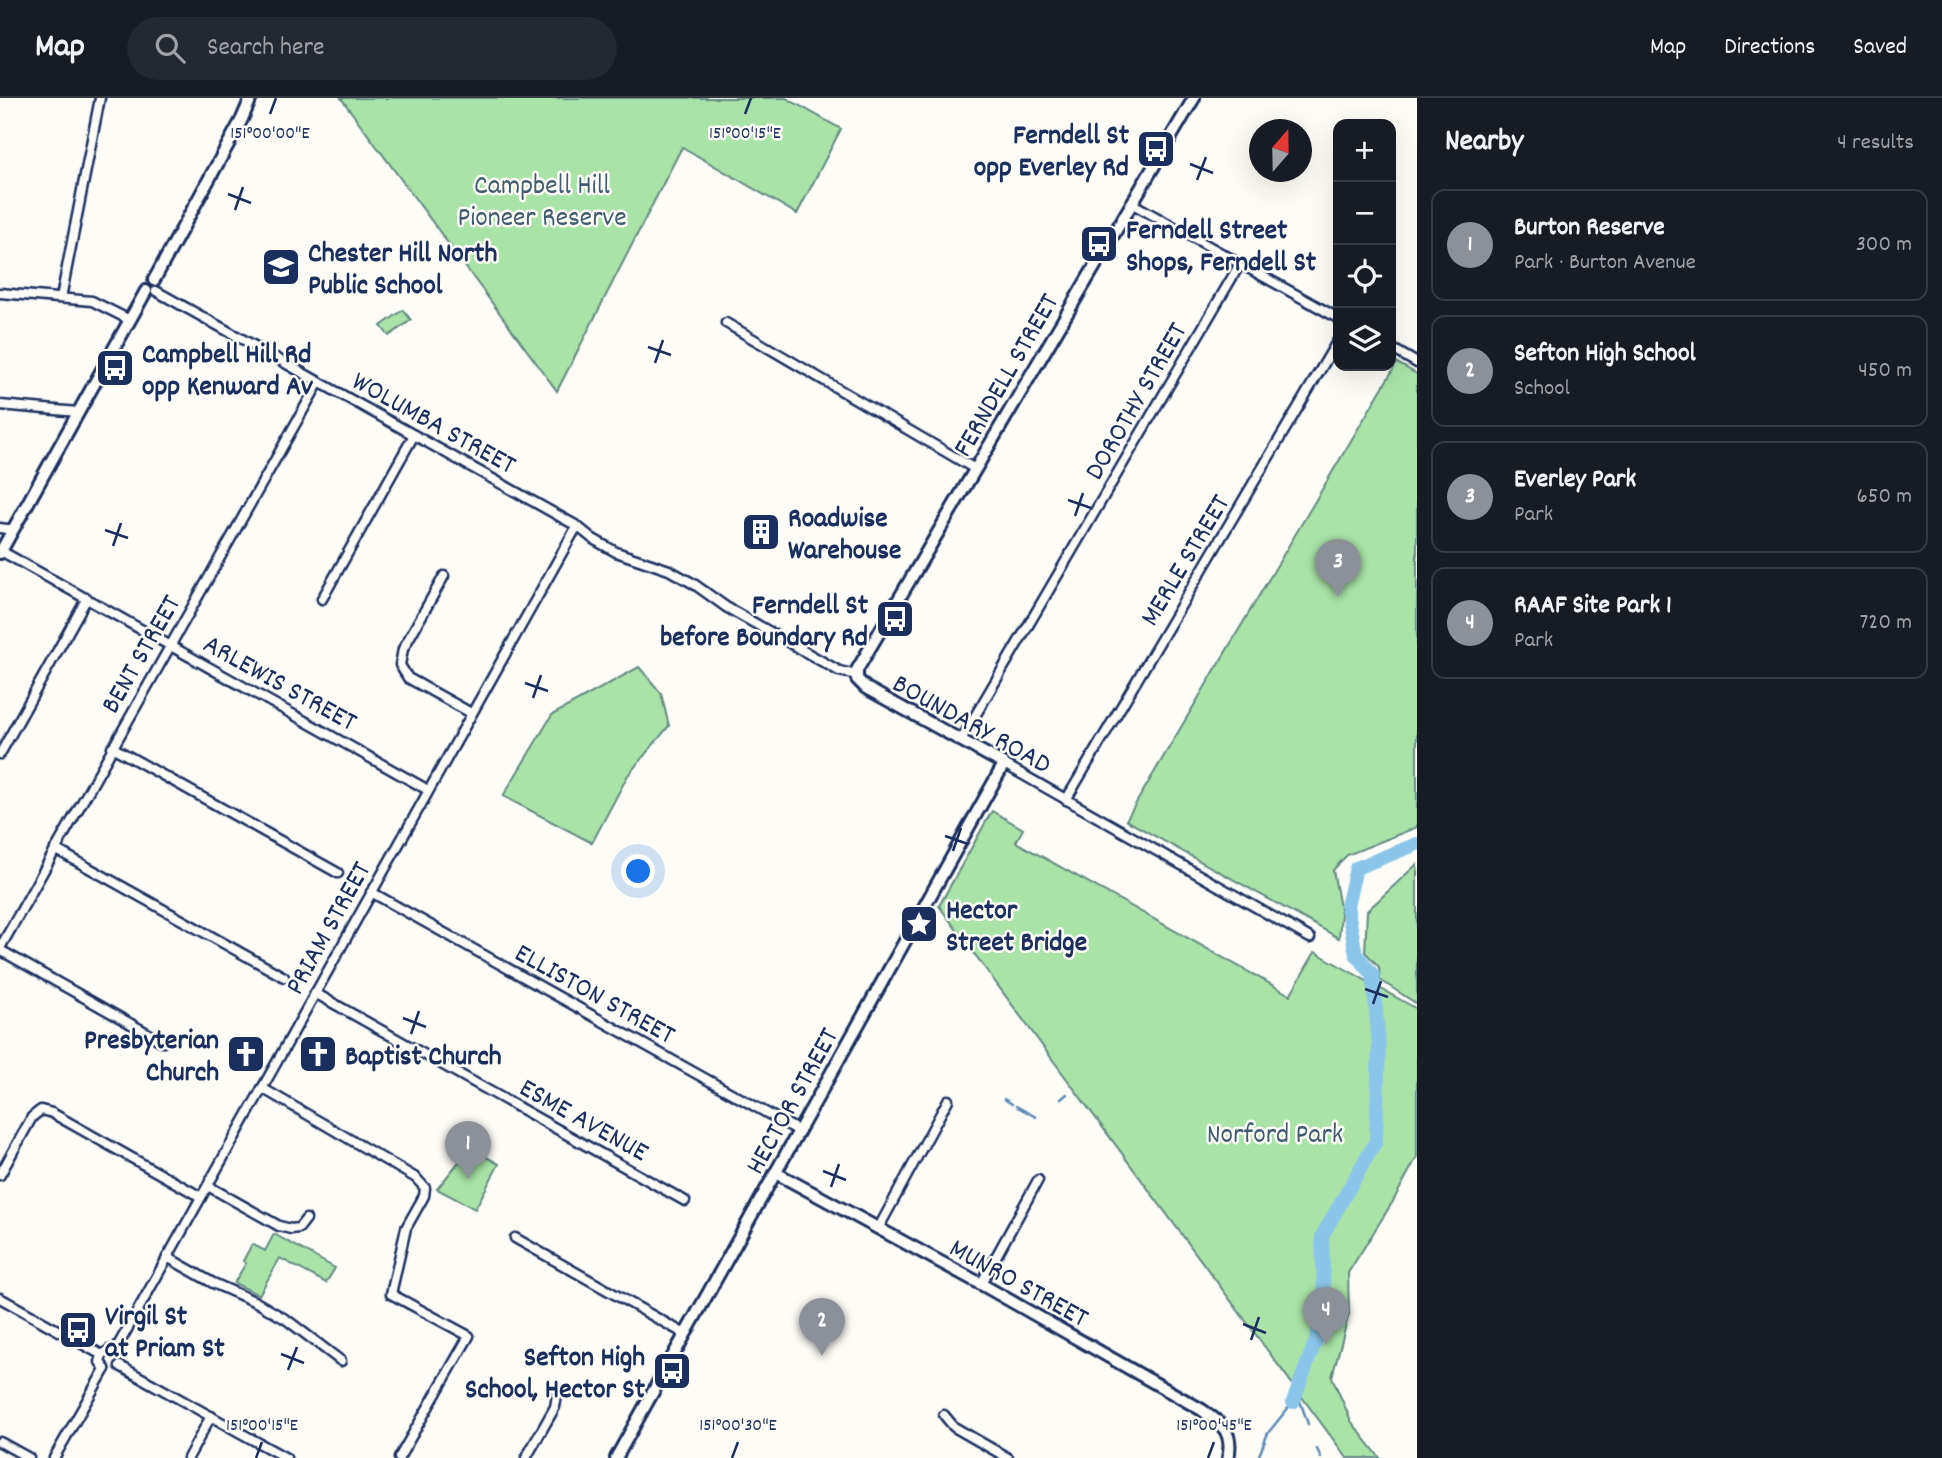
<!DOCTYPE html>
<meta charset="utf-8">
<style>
:root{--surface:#171b24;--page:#242831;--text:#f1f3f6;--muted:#9ea1a6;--line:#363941;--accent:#8c9099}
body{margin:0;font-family:Dekko,sans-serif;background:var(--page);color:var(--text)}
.controls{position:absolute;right:21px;top:21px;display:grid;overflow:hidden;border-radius:14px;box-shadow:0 7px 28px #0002}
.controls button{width:63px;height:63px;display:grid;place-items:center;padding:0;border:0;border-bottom:2px solid var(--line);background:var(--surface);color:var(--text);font:35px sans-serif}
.compass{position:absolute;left:1249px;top:21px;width:63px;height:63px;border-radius:50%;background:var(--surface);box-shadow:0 7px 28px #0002;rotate:20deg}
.you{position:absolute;left:639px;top:774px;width:24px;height:24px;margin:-18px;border:5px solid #fff;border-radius:50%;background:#1a73e8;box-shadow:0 0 0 10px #1a73e833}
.badge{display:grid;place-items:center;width:46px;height:46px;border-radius:50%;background:var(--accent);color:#fff;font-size:23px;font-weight:700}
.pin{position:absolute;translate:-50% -58px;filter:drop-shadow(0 2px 4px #0008)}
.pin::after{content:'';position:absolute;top:37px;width:24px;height:21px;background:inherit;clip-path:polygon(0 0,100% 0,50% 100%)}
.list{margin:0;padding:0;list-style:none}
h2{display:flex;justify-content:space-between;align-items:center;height:91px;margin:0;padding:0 28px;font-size:30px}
h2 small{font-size:23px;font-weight:400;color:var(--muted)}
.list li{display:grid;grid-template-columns:46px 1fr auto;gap:21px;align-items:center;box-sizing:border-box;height:112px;margin:0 14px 14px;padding:0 14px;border:2px solid var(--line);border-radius:14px}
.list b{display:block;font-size:26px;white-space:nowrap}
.list p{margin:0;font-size:23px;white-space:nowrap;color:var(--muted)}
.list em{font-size:23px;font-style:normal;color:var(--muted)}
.icon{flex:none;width:38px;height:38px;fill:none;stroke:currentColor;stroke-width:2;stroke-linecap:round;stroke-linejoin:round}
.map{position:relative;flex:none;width:1417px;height:1360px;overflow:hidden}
header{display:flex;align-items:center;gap:42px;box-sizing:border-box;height:98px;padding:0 35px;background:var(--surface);border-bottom:2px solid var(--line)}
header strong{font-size:33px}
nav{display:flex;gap:38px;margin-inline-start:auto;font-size:24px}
.search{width:490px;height:63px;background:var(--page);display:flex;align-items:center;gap:18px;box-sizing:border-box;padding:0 24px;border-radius:38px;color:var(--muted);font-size:26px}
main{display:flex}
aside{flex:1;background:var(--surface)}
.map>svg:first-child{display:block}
</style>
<header>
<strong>Map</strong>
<div class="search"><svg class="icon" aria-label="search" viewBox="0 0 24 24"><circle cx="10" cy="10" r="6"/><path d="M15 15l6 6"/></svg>Search here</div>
<nav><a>Map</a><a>Directions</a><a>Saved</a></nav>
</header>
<main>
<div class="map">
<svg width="1417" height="1360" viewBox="0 0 1417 1360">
<rect width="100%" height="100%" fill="#fdfcf7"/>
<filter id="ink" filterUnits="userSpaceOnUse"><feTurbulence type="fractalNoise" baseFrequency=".0143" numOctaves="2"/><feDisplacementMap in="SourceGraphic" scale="14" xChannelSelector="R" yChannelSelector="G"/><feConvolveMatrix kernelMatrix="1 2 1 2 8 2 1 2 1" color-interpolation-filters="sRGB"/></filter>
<g filter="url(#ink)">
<g fill="#aae3a8" stroke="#628983" stroke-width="2">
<polygon points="341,0 786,0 841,31 797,116 682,49 557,293"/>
<polygon points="403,212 411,222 389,238 381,228"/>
<polygon points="1397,265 1417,276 1417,729 1347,757 1333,772 1341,815 1339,840 1126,722"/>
<polygon points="639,569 661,595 669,628 628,677 592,745 503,698 552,617"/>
<polygon points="992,713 1023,731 1016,744 1290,897 1315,854 1417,911 1417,1059 1392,1105 1348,1175 1349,1216 1332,1279 1351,1323 1380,1360 1347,1360 939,808"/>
<polygon points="1417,766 1417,906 1380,882 1379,869 1365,854 1367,813"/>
<polygon points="470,1050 499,1066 475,1111 437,1091"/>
<polygon points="274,1136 335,1170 326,1185 280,1160 259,1197 234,1185 246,1165 243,1163 252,1146 265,1153"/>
</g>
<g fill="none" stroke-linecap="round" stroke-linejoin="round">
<g stroke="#5e8ab2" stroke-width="2.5">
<polyline points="1004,1001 1012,1006"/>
<polyline points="1061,1001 1067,996"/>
<polyline points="1016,1008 1036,1019"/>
<polyline points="1297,1294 1308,1326"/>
<polyline points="1317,1351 1321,1360"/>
<polyline points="1258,1360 1268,1335 1293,1304"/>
</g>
<polyline stroke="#8bc6ea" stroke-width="14" points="1293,1304 1316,1242 1324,1200 1322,1138 1376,1043 1379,948 1373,877 1356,856 1347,808 1356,770 1417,746"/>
<defs>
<g id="street">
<polyline points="1131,105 1338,220"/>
<polyline points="156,193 577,428 593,441 616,454 669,472 694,486 726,509 839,573 857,577"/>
<polyline points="0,195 92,203 130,222"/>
<polyline points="61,200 100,0"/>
<polyline points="726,225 975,371"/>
<polyline points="1391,250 1417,265"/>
<polyline points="0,307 78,314"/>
<polyline points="0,430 13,432"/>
<polyline points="1,453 428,692"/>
<polyline points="444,478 403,551 400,567 408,580 471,615"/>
<polyline points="322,501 414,337"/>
<polyline points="961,642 1240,166"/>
<polyline points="112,649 338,775"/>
<polyline points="0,656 87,500"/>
<polyline points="1004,666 1310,840"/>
<polyline points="1066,702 1338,242"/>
<polyline points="55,751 284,879"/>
<polyline points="371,794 799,1033"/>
<polyline points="0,850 319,284"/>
<polyline points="0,852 163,944"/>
<polyline points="315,895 685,1103"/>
<polyline points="262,990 416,1080 425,1090 424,1098 406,1130 391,1196 469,1238 399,1360"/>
<polyline points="0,1077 32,1019 41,1012 52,1015 201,1099"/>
<polyline points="208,1088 279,1128 291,1131 299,1130 306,1121"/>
<polyline points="878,1131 948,1002"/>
<polyline points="515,1140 685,1236"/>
<polyline points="167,1159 213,1185 256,1204 287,1222 341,1263"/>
<polyline points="981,1186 1038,1082"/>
<polyline points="0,1200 102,1257"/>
<polyline points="115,1253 577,428"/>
<polyline points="120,1268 286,1360"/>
<polyline points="105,1271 100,1264 102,1257 109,1252 115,1253"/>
<polyline points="944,1317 954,1329 1008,1360"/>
<polyline points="0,1344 29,1360"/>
<polyline points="54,1360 105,1271"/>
<polyline points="188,1360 211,1318"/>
<polyline points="526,1360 555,1309 558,1291"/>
</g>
<g id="secondary">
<polyline points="154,182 242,21 251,0"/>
<polyline points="0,455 146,193"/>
<path d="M776 1075 981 1186 1202 1312C1222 1326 1234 1334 1228 1360"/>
<polyline points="616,1360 1004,666 866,590 857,581 857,572 1194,0"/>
</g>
</defs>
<use href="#street" stroke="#1b2f5e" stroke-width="13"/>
<use href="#secondary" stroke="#1b2f5e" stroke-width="16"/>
<use href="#street" stroke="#fdfcf7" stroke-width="8"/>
<use href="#secondary" stroke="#fdfcf7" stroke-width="10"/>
</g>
</g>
<path fill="none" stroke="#1b2f5e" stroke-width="2.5" d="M270 16 276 0M745 16 751 0M1190 66 1213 75M1197 82 1206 59M228 96 251 105M235 112 243 89M648 249 671 257M655 265 663 242M1068 402 1091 410M1075 418 1083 395M105 432 128 440M113 448 121 425M525 585 548 593M533 600 541 577M945 738 968 746M953 753 961 730M1365 891 1388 899M1373 906 1381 883M403 920 426 929M411 936 419 913M823 1073 846 1082M831 1089 839 1066M1243 1226 1266 1235M1251 1242 1259 1219M281 1256 304 1265M288 1272 297 1249M256 1360 262 1344M732 1360 738 1344M1208 1360 1214 1344"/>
<defs>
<symbol id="bus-square" viewBox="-11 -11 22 22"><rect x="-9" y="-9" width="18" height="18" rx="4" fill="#1b2f5e" stroke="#fdfcf7"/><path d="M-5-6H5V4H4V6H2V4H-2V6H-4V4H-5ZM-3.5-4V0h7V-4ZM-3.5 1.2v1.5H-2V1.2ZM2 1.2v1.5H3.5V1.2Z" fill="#fff"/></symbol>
<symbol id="school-square" viewBox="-11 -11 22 22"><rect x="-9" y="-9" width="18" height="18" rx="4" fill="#1b2f5e" stroke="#fdfcf7"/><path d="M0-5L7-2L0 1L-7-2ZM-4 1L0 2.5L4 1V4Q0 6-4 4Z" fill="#fff"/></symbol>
<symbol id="building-square" viewBox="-11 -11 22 22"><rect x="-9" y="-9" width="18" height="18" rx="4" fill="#1b2f5e" stroke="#fdfcf7"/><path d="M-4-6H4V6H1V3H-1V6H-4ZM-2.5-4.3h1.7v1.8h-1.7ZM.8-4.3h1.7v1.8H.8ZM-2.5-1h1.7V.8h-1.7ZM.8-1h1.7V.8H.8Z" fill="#fff"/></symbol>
<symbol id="sight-square" viewBox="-11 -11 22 22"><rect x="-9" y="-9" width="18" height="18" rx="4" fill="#1b2f5e" stroke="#fdfcf7"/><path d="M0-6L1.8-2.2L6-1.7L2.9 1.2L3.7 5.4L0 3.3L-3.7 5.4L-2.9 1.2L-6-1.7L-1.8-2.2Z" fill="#fff"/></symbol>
<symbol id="church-square" viewBox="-11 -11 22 22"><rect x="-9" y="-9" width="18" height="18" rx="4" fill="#1b2f5e" stroke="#fdfcf7"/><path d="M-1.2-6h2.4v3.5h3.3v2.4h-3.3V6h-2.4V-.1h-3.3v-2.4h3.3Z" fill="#fff"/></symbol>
</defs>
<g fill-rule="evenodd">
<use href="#bus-square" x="1134" y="29" width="44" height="44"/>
<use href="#bus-square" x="1077" y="124" width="44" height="44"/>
<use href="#school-square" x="259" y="147" width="44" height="44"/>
<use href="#bus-square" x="93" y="248" width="44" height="44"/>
<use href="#building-square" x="739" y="412" width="44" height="44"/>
<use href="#bus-square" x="873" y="499" width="44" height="44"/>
<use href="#sight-square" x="897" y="804" width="44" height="44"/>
<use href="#church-square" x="224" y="934" width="44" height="44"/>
<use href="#church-square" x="296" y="934" width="44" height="44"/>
<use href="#bus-square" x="56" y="1210" width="44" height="44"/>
<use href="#bus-square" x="650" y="1251" width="44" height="44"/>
</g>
<g text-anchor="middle" stroke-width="5" stroke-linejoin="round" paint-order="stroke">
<g font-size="28" font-weight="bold" fill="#1b2f5e" stroke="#fdfcf7" text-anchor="start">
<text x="1129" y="45" text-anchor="end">Ferndell St<tspan x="1129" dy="32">opp Everley Rd</tspan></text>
<text x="1126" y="140">Ferndell Street<tspan x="1126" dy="32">Shops, Ferndell St</tspan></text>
<text x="308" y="163">Chester Hill North<tspan x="308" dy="32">Public School</tspan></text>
<text x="142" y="264">Campbell Hill Rd<tspan x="142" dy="32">opp Kenward Av</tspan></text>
<text x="788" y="428">Roadwise<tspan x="788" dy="32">Warehouse</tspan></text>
<text x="868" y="515" text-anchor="end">Ferndell St<tspan x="868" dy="32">before Boundary Rd</tspan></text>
<text x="946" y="820">Hector<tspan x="946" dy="32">Street Bridge</tspan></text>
<text x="219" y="950" text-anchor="end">Presbyterian<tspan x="219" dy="32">Church</tspan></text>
<text x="345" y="966">Baptist Church</text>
<text x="105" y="1226">Virgil St<tspan x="105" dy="32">at Priam St</tspan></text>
<text x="645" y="1267" text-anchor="end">Sefton High<tspan x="645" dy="32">School, Hector St</tspan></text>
</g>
<g font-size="28" fill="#3f5c70" stroke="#fdfcf7">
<text x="542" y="95">Campbell Hill<tspan x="542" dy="32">Pioneer Reserve</tspan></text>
<text x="1275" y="1044">Norford Park</text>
</g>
<g font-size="28" fill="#1b2f5e" stroke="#fdfcf7">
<text transform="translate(1004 276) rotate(-60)" y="10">FERNDELL STREET</text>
<text transform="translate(1134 302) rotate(-60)" y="10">DOROTHY STREET</text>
<text transform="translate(435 323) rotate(29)" y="10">WOLUMBA STREET</text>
<text transform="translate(1183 461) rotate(-59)" y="10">MERLE STREET</text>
<text transform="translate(139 555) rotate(-60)" y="10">BENT STREET</text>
<text transform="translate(281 583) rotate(29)" y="10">ARLEWIS STREET</text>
<text transform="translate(973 624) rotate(29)" y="10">BOUNDARY ROAD</text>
<text transform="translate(326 829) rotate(-61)" y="10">PRIAM STREET</text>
<text transform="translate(596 894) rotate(29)" y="10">ELLISTON STREET</text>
<text transform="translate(790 1002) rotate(-61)" y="10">HECTOR STREET</text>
<text transform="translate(585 1020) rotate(29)" y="10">ESME AVENUE</text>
<text transform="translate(1020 1183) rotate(29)" y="10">MUNRO STREET</text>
</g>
</g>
<g font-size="18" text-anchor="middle" fill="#1b2f5e" stroke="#fdfcf7" stroke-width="5" stroke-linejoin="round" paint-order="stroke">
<text x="270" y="40">151°00'00"E</text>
<text x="745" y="40">151°00'15"E</text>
<text x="262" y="1332">151°00'15"E</text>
<text x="738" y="1332">151°00'30"E</text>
<text x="1214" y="1332">151°00'45"E</text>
</g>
</svg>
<div class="controls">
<button>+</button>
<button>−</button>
<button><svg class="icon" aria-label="locate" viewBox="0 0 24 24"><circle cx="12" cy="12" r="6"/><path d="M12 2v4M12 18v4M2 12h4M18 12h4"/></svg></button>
<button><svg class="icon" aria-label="layers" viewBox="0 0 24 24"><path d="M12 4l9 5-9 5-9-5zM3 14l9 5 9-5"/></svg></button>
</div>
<svg class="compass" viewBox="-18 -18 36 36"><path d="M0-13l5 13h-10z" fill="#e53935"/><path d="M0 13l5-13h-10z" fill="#9ea1a6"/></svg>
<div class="you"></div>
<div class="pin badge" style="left:468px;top:1081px">1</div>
<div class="pin badge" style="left:822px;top:1258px">2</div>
<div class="pin badge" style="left:1338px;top:499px">3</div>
<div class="pin badge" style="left:1326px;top:1247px">4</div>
</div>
<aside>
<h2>Nearby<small>4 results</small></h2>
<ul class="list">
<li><span class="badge">1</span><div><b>Burton Reserve</b><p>Park · Burton Avenue</p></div><em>300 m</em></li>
<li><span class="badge">2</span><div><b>Sefton High School</b><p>School</p></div><em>450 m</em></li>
<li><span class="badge">3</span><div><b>Everley Park</b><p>Park</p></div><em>650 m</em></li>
<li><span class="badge">4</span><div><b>RAAF Site Park 1</b><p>Park</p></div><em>720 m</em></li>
</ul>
</aside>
</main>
